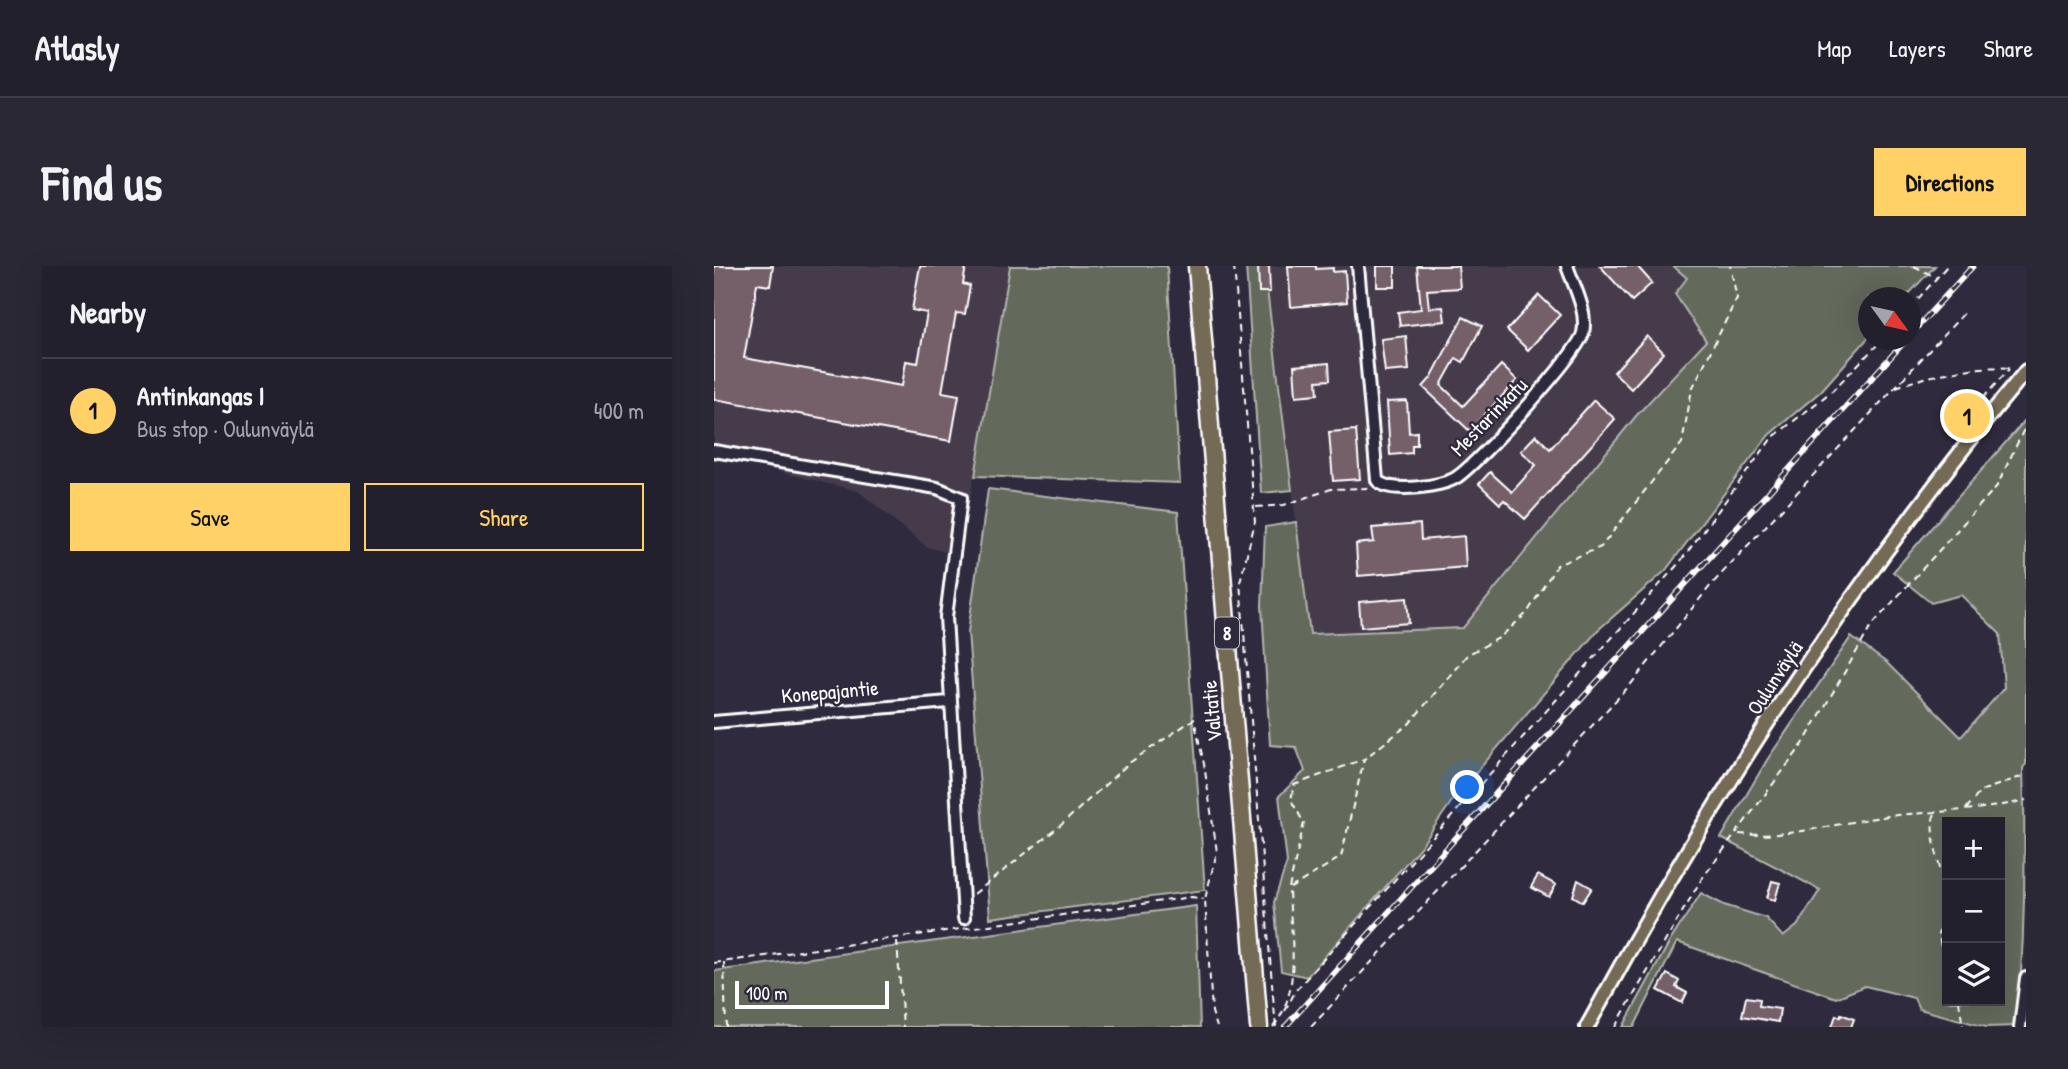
<!DOCTYPE html>
<meta charset="utf-8">
<style>
:root{--surface:#23202e;--page:#2b2836;--text:#f1f3f6;--muted:#a3a3aa;--line:#403e4a;--accent:#ffd166}
body{margin:0;font-family:"Patrick Hand",sans-serif;background:var(--page);color:var(--text)}
.controls{position:absolute;right:21px;bottom:21px;display:grid;overflow:hidden;border-radius:0px;box-shadow:0 7px 28px #0002}
.controls button{width:63px;height:63px;display:grid;place-items:center;padding:0;border:0;border-bottom:2px solid var(--line);background:var(--surface);color:var(--text);font:35px sans-serif}
.compass{position:absolute;left:1144px;top:21px;width:63px;height:63px;border-radius:50%;background:var(--surface);box-shadow:0 7px 28px #0002;rotate:123deg}
.scale{position:absolute;left:21px;bottom:18px;width:154px;box-sizing:border-box;padding-left:7px;border:4px solid #fff;border-top:0;font-size:19px;line-height:24px;white-space:nowrap;color:#fff;-webkit-text-stroke:5px #2f2a3d;paint-order:stroke}
.you{position:absolute;left:754px;top:522px;width:24px;height:24px;margin:-18px;border:5px solid #fff;border-radius:50%;background:#1a73e8;box-shadow:0 0 0 10px #1a73e833}
.badge{display:grid;place-items:center;width:46px;height:46px;border-radius:50%;background:var(--accent);color:#111;font-size:23px;font-weight:700}
.pin{position:absolute;translate:-50% -50%;border:4px solid #fff;box-shadow:0 2px 7px #0006}
.list{margin:0;padding:0;list-style:none}
h2{display:flex;justify-content:space-between;align-items:center;height:91px;margin:0;padding:0 28px;font-size:30px}
h2 small{font-size:23px;font-weight:400;color:var(--muted)}
.list li{display:grid;grid-template-columns:46px 1fr auto;gap:21px;align-items:center;box-sizing:border-box;height:105px;padding:0 28px;border-top:2px solid var(--line)}
.list b{display:block;font-size:26px;white-space:nowrap}
.list p{margin:0;font-size:23px;white-space:nowrap;color:var(--muted)}
.list em{font-size:23px;font-style:normal;color:var(--muted)}
.actions{display:flex;gap:14px;padding:21px 28px}
.actions a{flex:1;padding:16px 0;border:2px solid var(--accent);border-radius:0px;text-align:center;font-size:24px;color:var(--accent)}
.actions .main{background:var(--accent);color:#111}
.icon{flex:none;width:38px;height:38px;fill:none;stroke:currentColor;stroke-width:2;stroke-linecap:round;stroke-linejoin:round}
.map{position:relative;flex:none;width:1312px;height:761px;overflow:hidden;border-radius:0px}
header{display:flex;align-items:center;gap:42px;box-sizing:border-box;height:98px;padding:0 35px;background:var(--surface);border-bottom:2px solid var(--line)}
header strong{font-size:33px}
nav{display:flex;gap:38px;margin-inline-start:auto;font-size:24px}
.intro{display:flex;align-items:center;justify-content:space-between;box-sizing:border-box;height:168px;padding:0 42px}
h1{margin:0;font-size:49px}
.button{padding:18px 32px;border-radius:0px;background:var(--accent);color:#111;font-size:24px;font-weight:700}
main{display:flex;gap:42px;padding:0 42px}
aside{flex:1;background:var(--surface);border-radius:0px;box-shadow:0 7px 28px #0002}
.map>svg:first-child{display:block}
</style>
<header>
<strong>Atlasly</strong>
<nav><a>Map</a><a>Layers</a><a>Share</a></nav>
</header>
<div class="intro"><h1>Find us</h1><a class="button">Directions</a></div>
<main>
<aside>
<h2>Nearby<small></small></h2>
<ul class="list">
<li><span class="badge">1</span><div><b>Antinkangas I</b><p>Bus stop · Oulunväylä</p></div><em>400 m</em></li>
</ul>
<div class="actions"><a class="main">Save</a><a>Share</a></div>
</aside>
<div class="map">
<svg width="1312" height="761" viewBox="0 0 1312 761">
<rect width="100%" height="100%" fill="#2f2a3d"/>
<filter id="ink" filterUnits="userSpaceOnUse"><feTurbulence type="fractalNoise" baseFrequency=".0143" numOctaves="2"/><feDisplacementMap in="SourceGraphic" scale="14" xChannelSelector="R" yChannelSelector="G"/><feConvolveMatrix kernelMatrix="1 2 1 2 8 2 1 2 1" color-interpolation-filters="sRGB"/></filter>
<g filter="url(#ink)">
<g fill="#443a4b">
<polygon points="0,0 296,0 246,290 213,281 144,225 0,190"/>
<polygon points="550,0 959,0 973,11 961,28 992,75 922,150 749,362 596,368"/>
</g>
<g fill="#646a5c" stroke="#b2b4ae" stroke-width="2" fill-rule="evenodd">
<polygon points="296,0 453,0 466,217 261,210"/>
<polygon points="532,0 550,0 578,224 547,227"/>
<polygon points="959,0 1221,0 1192,31 1154,32 1154,72 1107,125 1055,169 951,305 884,364 738,535 708,579 593,711 567,705 560,636 573,596 565,530 591,505 582,481 556,479 548,340 551,261 582,256 596,368 749,362 922,150 992,75 961,28 973,12"/>
<path d="M1312 153V498L1309 502C1312 588 1311 674 1303 760L1272 761 1205 743 1200 732 1151 720 1122 732 963 676 920 761H909L956 675 987 627 1010 639 1052 652 1069 671 1083 660 1106 624 1007 572 1053 494 1137 371 1173 397 1247 471 1290 422 1286 368 1247 329 1217 337 1179 306ZM1233 556H1286V735H1233Z"/>
<polygon points="274,223 464,246 491,624 276,652 254,366"/>
<polygon points="482,640 486,761 0,761 0,705"/>
</g>
<g fill="#75616b" stroke="#fff" stroke-width="2">
<polygon points="0,0 59,0 56,20 43,18 30,92 188,120 192,95 204,97 213,47 198,44 206,0 252,0 249,18 256,20 251,48 242,47 228,126 245,129 237,175 0,133"/>
<polygon points="544,0 555,0 556,26 545,26"/>
<polygon points="574,0 602,0 602,3 619,2 619,6 631,5 633,36 577,41"/>
<rect x="663" y="0" width="18" height="21"/>
<polygon points="703,0 744,0 746,22 713,24 715,42 729,41 731,55 686,60 684,46 707,43"/>
<polygon points="886,0 923,0 938,17 918,35"/>
<polygon points="825,29 846,49 814,84 793,64"/>
<polygon points="749,51 768,60 749,96 742,92 727,119 749,140 787,99 803,114 765,155 770,160 761,170 709,121 717,112"/>
<polygon points="692,70 695,104 671,106 667,73"/>
<polygon points="933,70 950,87 917,123 900,106"/>
<polygon points="615,97 616,114 603,115 604,128 582,130 580,100"/>
<polygon points="880,134 901,153 811,253 790,234 786,238 765,218 776,206 798,226 822,199 807,185 822,169 836,183"/>
<polygon points="693,135 695,167 703,166 703,179 698,179 698,187 676,189 673,136"/>
<polygon points="642,164 646,213 619,215 615,166"/>
<polygon points="706,258 707,274 750,270 752,301 644,310 642,278 660,276 658,262"/>
<polygon points="693,332 695,357 647,361 645,336"/>
<polygon points="824,609 842,619 835,631 817,621"/>
<polygon points="864,614 878,622 869,636 859,630"/>
<polygon points="1058,615 1066,617 1061,634 1053,632"/>
<polygon points="953,708 965,715 962,721 973,727 968,737 944,724"/>
<polygon points="1032,731 1046,733 1045,740 1066,743 1064,756 1028,750"/>
<polygon points="1127,748 1140,753 1137,761 1118,761 1122,749 1126,751"/>
</g>
<g fill="none" stroke-linecap="round" stroke-linejoin="round">
<defs>
<g id="minor">
<path d="M644 0 663 214C673 228 729 221 743 211 764 197 864 88 869 67 874 46 860 20 853 0"/>
<polyline points="0,185 223,222 247,232 232,351 250,652"/>
<polyline points="0,456 235,436"/>
<polyline points="1306,761 1312,712"/>
</g>
<path id="major" d="M873 761C998 530 1144 307 1312 105"/>
<polyline id="highway" points="483,0 545,761"/>
</defs>
<use href="#minor" stroke="#fff" stroke-width="16"/>
<use href="#major" stroke="#fff" stroke-width="18"/>
<use href="#highway" stroke="#fff" stroke-width="21"/>
<g stroke="#fff" stroke-width="2" stroke-dasharray="7 5" stroke-linecap="butt">
<polyline points="520,0 541,256 526,316 559,730"/>
<polyline points="1200,0 1223,12"/>
<polyline points="1196,42 1233,0"/>
<path d="M1182 121C1216 109 1259 99 1296 102"/>
<polyline points="1253,150 1295,103"/>
<polyline points="542,241 570,239 617,223 656,222"/>
<polyline points="1252,543 1267,525 1312,509"/>
<path d="M1221 548C1212 560 1230 613 1233 630"/>
<path d="M1025 568C1078 573 1131 554 1184 549 1227 545 1270 545 1312 534"/>
<polyline points="575,622 590,557 577,534 580,519 650,493"/>
<polyline points="260,628 346,560 415,497 480,453 490,498 503,586 491,633 498,746 503,761"/>
<polyline points="1233,652 1224,667 1233,706"/>
<polyline points="183,675 189,761"/>
<polyline points="10,696 12,761"/>
<polyline points="0,697 478,631 490,633"/>
<polyline points="1245,735 1249,761"/>
<polyline points="571,745 582,724 966,296 1058,172 1118,125 1168,74"/>
<path d="M559 761C589 725 576 667 575 623L627 591 650 493 695 458 753 389 785 372 813 347 843 299 887 281 968 177 978 123 1023 32 1016 0"/>
<polyline points="597,761 917,418 997,319 1252,45"/>
<polyline points="901,761 987,614 1089,478 1158,359 1283,220 1312,159"/>
</g>
<use href="#minor" stroke="#2f2a3d" stroke-width="10"/>
<use href="#major" stroke="#756a55" stroke-width="12"/>
<use href="#highway" stroke="#756a55" stroke-width="16"/>
<defs>
<g id="rail">
<polyline points="1196,69 1259,0"/>
<polyline points="571,761 1192,74"/>
</g>
</defs>
<use href="#rail" stroke="#fff" stroke-width="6"/>
<use href="#rail" stroke="#2f2a3d" stroke-width="3.5" stroke-dasharray="10" stroke-linecap="butt"/>
<polyline stroke="#fff" stroke-width="2" stroke-dasharray="7 5" stroke-linecap="butt" points="559,730 562,761"/>
</g>
</g>
<g text-anchor="middle" stroke-width="5" stroke-linejoin="round" paint-order="stroke">
<rect fill="#2f2a3d" stroke="#c1bfc5" stroke-width="2" x="501" y="351.5" width="24" height="31" rx="5"/>
<g font-size="19" font-weight="bold" fill="#fff">
<text x="513" y="374">8</text>
</g>
<g font-size="21" fill="#fff" stroke="#2f2a3d">
<text transform="translate(775 151) rotate(-46)" y="7">Mestarinkatu</text>
<text transform="translate(1061 412) rotate(-57)" y="7">Oulunväylä</text>
<text transform="translate(116 426) rotate(-5)" y="7">Konepajantie</text>
<text transform="translate(498 445) rotate(-95)" y="7">Valtatie</text>
</g>
</g>
</svg>
<div class="controls">
<button>+</button>
<button>−</button>
<button><svg class="icon" aria-label="layers" viewBox="0 0 24 24"><path d="M12 4l9 5-9 5-9-5zM3 14l9 5 9-5"/></svg></button>
</div>
<svg class="compass" viewBox="-18 -18 36 36"><path d="M0-13l5 13h-10z" fill="#e53935"/><path d="M0 13l5-13h-10z" fill="#a3a3aa"/></svg>
<div class="scale">100 m</div>
<div class="you"></div>
<div class="pin badge" style="left:1253px;top:150px">1</div>
</div>
</main>
